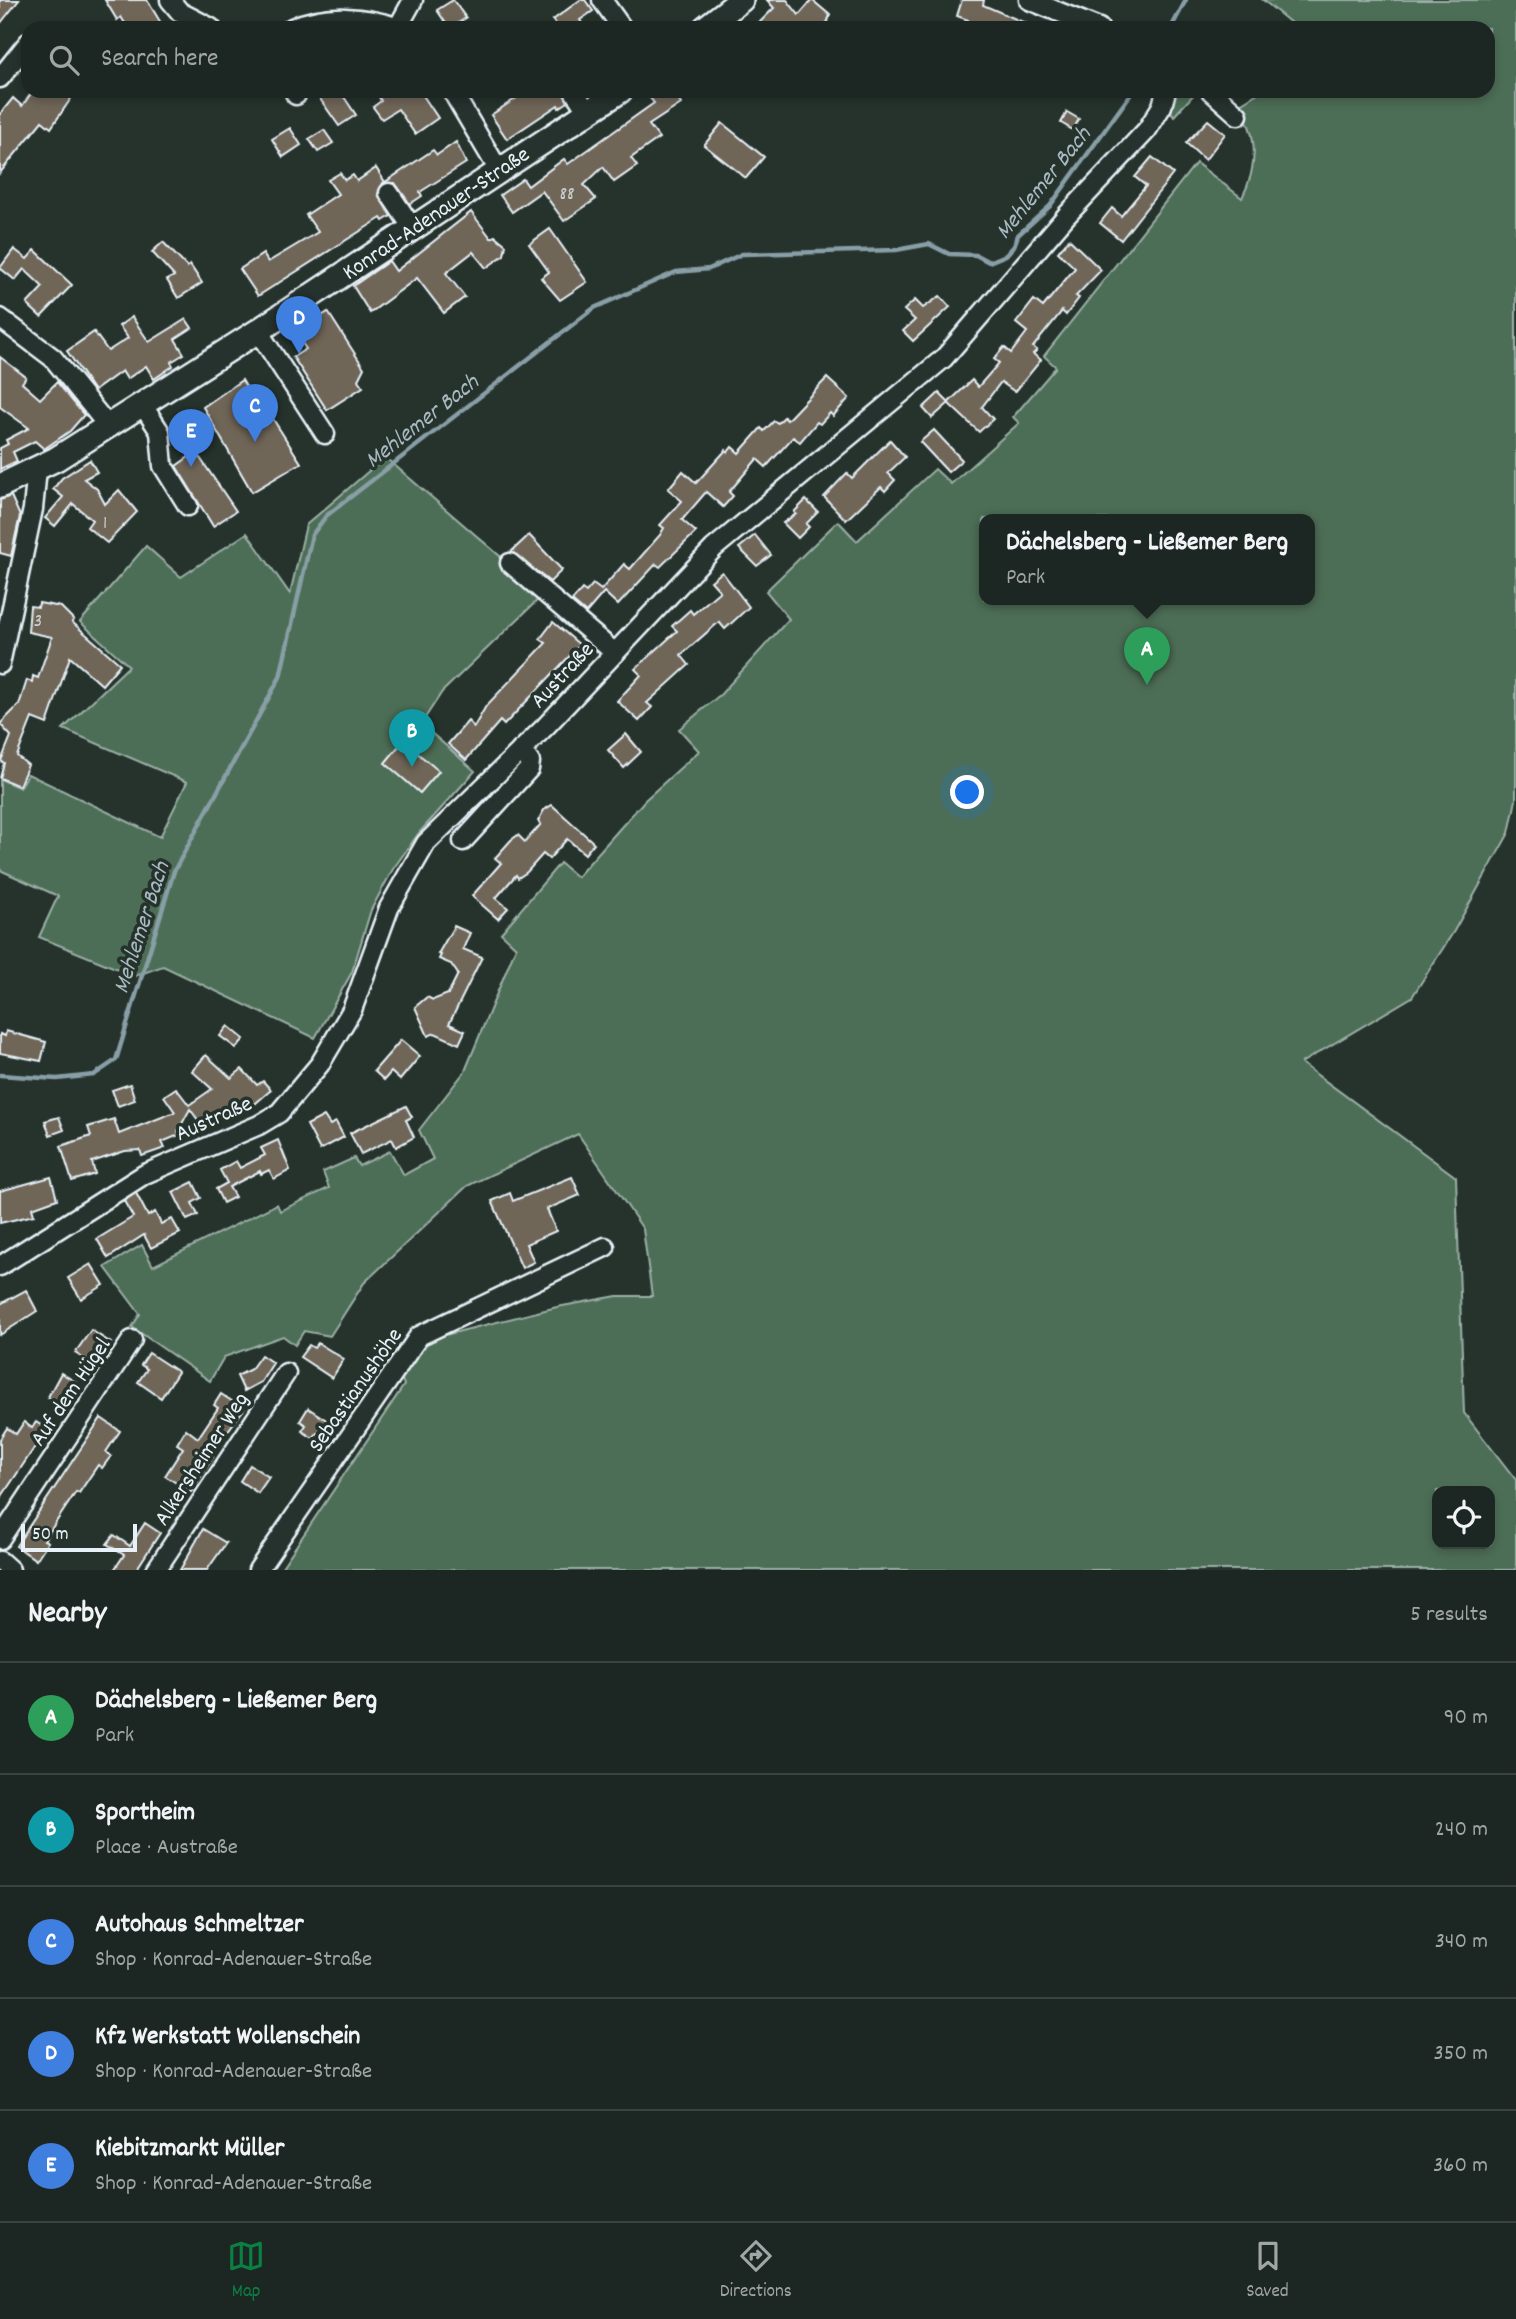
<!DOCTYPE html>
<meta charset="utf-8">
<style>
:root{--surface:#1c2622;--page:#252e2a;--text:#f1f3f6;--muted:#a0a5a5;--line:#3a4340;--accent:#0b8043}
body{margin:0;font-family:Dekko,sans-serif;background:var(--page);color:var(--text)}
.controls{position:absolute;right:21px;bottom:21px;display:grid;overflow:hidden;border-radius:14px;box-shadow:0 4px 10px #0003}
.controls button{width:63px;height:63px;display:grid;place-items:center;padding:0;border:0;border-bottom:2px solid var(--line);background:var(--surface);color:var(--text);font:35px sans-serif}
.scale{position:absolute;left:21px;bottom:18px;width:116px;box-sizing:border-box;padding-left:7px;border:4px solid #e8f1f8;border-top:0;font-size:19px;line-height:24px;white-space:nowrap;color:#e8f1f8;-webkit-text-stroke:5px #26332d;paint-order:stroke}
.you{position:absolute;left:968px;top:793px;width:24px;height:24px;margin:-18px;border:5px solid #fff;border-radius:50%;background:#1a73e8;box-shadow:0 0 0 10px #1a73e833}
.badge{display:grid;place-items:center;width:46px;height:46px;border-radius:50%;background:var(--accent);color:#fff;font-size:23px;font-weight:700}
.pin{position:absolute;translate:-50% -58px;filter:drop-shadow(0 2px 4px #0008)}
.pin::after{content:'';position:absolute;top:37px;width:24px;height:21px;background:inherit;clip-path:polygon(0 0,100% 0,50% 100%)}
.popup{position:absolute;left:979px;top:514px;width:336px;height:91px;box-sizing:border-box;display:grid;place-content:center;border-radius:14px;background:var(--surface);filter:drop-shadow(0 2px 5px #0005);font-size:23px;white-space:nowrap;color:var(--muted)}
.popup b{font-size:26px;color:var(--text)}
.popup::after{content:'';position:absolute;left:50%;top:100%;margin-left:-14px;border:14px solid transparent;border-top-color:var(--surface)}
.list{margin:0;padding:0;list-style:none}
h2{display:flex;justify-content:space-between;align-items:center;height:91px;margin:0;padding:0 28px;font-size:30px}
h2 small{font-size:23px;font-weight:400;color:var(--muted)}
.list li{display:grid;grid-template-columns:46px 1fr auto;gap:21px;align-items:center;box-sizing:border-box;height:112px;padding:0 28px;border-top:2px solid var(--line)}
.list b{display:block;font-size:26px;white-space:nowrap}
.list p{margin:0;font-size:23px;white-space:nowrap;color:var(--muted)}
.list em{font-size:23px;font-style:normal;color:var(--muted)}
.icon{flex:none;width:38px;height:38px;fill:none;stroke:currentColor;stroke-width:2;stroke-linecap:round;stroke-linejoin:round}
.map{position:relative;flex:none;width:1516px;height:1570px;overflow:hidden}
.search{position:absolute;background:var(--surface);box-shadow:0 4px 10px #0003;left:21px;right:21px;top:21px;height:77px;display:flex;align-items:center;gap:18px;box-sizing:border-box;padding:0 24px;border-radius:21px;color:var(--muted);font-size:26px}
.sheet{height:651px;background:var(--surface)}
nav{display:flex;justify-content:space-around;align-items:center;box-sizing:border-box;height:98px;border-top:2px solid var(--line);background:var(--surface);font-size:19px;color:var(--muted)}
nav a{display:grid;justify-items:center;gap:4px}
nav .on{color:var(--accent)}
.map>svg:first-child{display:block}
</style>
<div class="map">
<svg width="1516" height="1570" viewBox="0 0 1516 1570">
<rect width="100%" height="100%" fill="#26332d"/>
<filter id="ink" filterUnits="userSpaceOnUse"><feTurbulence type="fractalNoise" baseFrequency=".0143" numOctaves="2"/><feDisplacementMap in="SourceGraphic" scale="14" xChannelSelector="R" yChannelSelector="G"/><feConvolveMatrix kernelMatrix="1 2 1 2 8 2 1 2 1" color-interpolation-filters="sRGB"/></filter>
<g filter="url(#ink)">
<g fill="#4e6e57" stroke="#9bb0a8" stroke-width="2" fill-rule="evenodd">
<path d="M1263 0H1516V800L1509 833 1454 931 1412 997 1301 1063 1456 1177 1464 1413 1516 1480V1570H280L404 1385 399 1372 425 1340 557 1307 617 1296H652L643 1229 578 1134 467 1186 364 1283 330 1336 304 1331 295 1345 283 1336 224 1357 210 1381 132 1327 140 1314 105 1267 142 1245 153 1266 277 1204 280 1211 329 1188 323 1172 354 1158 359 1166 390 1151 404 1175 433 1159 419 1130 465 1071 516 947 501 933 560 863 577 877 645 800 699 751 679 729 721 694 789 619 766 591 838 521 857 541 935 469 951 484 1019 423 1013 417 1056 367 1044 356 1196 163 1242 198C1257 168 1260 133 1237 106L1261 91H1488V28H1297ZM984 519H1310V599H984ZM1437 1491H1490V1544H1437Z"/>
<polygon points="1173,91 1197,91 1174,116 1169,108"/>
<polygon points="385,457 544,594 442,692 421,724 475,771 419,833 393,869 371,910 352,972 315,1038 163,966 135,976 39,937 58,896 0,870 0,779 20,788 28,774 160,837 187,782 63,729 129,666 80,622 146,546 181,577 247,533 290,594 306,525"/>
</g>
<g fill="none" stroke-linecap="round" stroke-linejoin="round">
<g stroke="#899fa7" stroke-width="4.5">
<polyline points="1171,28 1186,0"/>
<polyline points="0,1075 57,1079 94,1075 116,1060 174,871 280,677 312,535 326,516 594,308 676,272 709,269 742,254 896,250 929,244 949,254 976,255 989,262 1006,255 1014,246 1018,235 1050,206 1133,91"/>
</g>
</g>
<g fill="#706659" stroke="#e8f1f8" stroke-width="2">
<polygon points="0,0 19,0 0,24"/>
<polygon points="105,0 147,0 164,28 128,28 121,17 117,20"/>
<polygon points="453,0 466,18 449,28 437,10"/>
<polygon points="580,0 585,0 593,11 580,20 585,28 559,28 553,20"/>
<polygon points="767,0 787,0 799,15 812,0 830,15 825,28 754,28 774,8"/>
<polygon points="962,0 984,0 983,5 1037,28 976,28 967,25 968,20 957,16"/>
<polygon points="33,91 64,91 72,97 51,128 42,121 0,173 0,114 13,98 22,106"/>
<polygon points="331,91 340,91 356,115 339,126 320,99"/>
<polygon points="376,91 420,91 438,118 415,134 398,109 382,119 373,107 381,101"/>
<polygon points="527,91 563,91 568,102 559,108 558,105 507,139 491,115"/>
<polygon points="661,91 673,91 681,104 649,125 659,138 631,158 637,166 614,182 603,167 584,185 596,199 564,221 542,191 512,212 500,195 523,179 528,186 564,159 568,164 654,103 650,98"/>
<polygon points="1067,112 1079,119 1073,130 1061,123"/>
<polygon points="1208,120 1225,134 1205,160 1186,143"/>
<polygon points="722,123 764,157 746,178 704,145"/>
<polygon points="290,128 301,145 283,157 272,139"/>
<polygon points="324,130 333,143 318,152 309,139"/>
<polygon points="456,142 466,163 420,192 422,196 410,204 395,183 383,183 378,194 391,216 383,221 381,218 258,296 240,269 263,254 268,262 318,232 306,215 338,194 328,180 340,173 345,180 353,175 357,181 376,168 385,182 433,150 437,155"/>
<polygon points="1152,157 1173,174 1121,240 1100,223 1112,208 1121,216 1146,186 1135,177"/>
<polygon points="471,212 491,238 495,236 506,245 504,255 486,268 473,252 446,273 465,297 444,313 417,278 370,313 353,286 389,261 396,271"/>
<polygon points="550,229 587,282 560,300 541,278 549,272 529,244"/>
<polygon points="1069,239 1101,270 1076,296 1079,298 1066,315 1062,311 1033,347 1037,350 1033,354 1041,360 1015,392 1001,382 982,407 993,419 979,432 948,403 972,380 978,387 999,363 994,359 1004,347 1011,353 1027,332 1016,323 1034,300 1043,307 1075,268 1058,252"/>
<polygon points="163,242 187,267 190,265 202,283 178,298 167,280 174,276 152,252"/>
<polygon points="14,249 27,259 35,250 72,285 41,317 27,304 43,287 24,269 15,280 0,268"/>
<polygon points="940,296 950,307 913,341 903,331 915,320 904,310 915,300 923,308"/>
<polygon points="328,312 364,368 358,380 363,387 327,410 293,357 306,349 295,333"/>
<polygon points="132,317 149,342 186,319 192,328 175,339 184,354 171,362 173,366 154,379 146,366 127,379 122,371 94,391 67,351 94,332 108,351 128,338 119,326"/>
<polygon points="0,357 26,377 22,383 40,399 57,382 84,415 70,431 44,449 35,441 13,452 17,461 0,469 0,448 8,444 6,440 29,428 0,407"/>
<polygon points="827,378 849,398 833,416 830,413 820,424 817,422 800,442 793,437 766,467 757,459 729,492 733,496 723,507 706,492 682,520 696,532 660,567 656,564 618,605 604,592 586,613 572,601 582,589 586,592 593,584 601,590 624,564 630,569 660,535 664,528 660,525 682,501 668,489 683,471 696,483 726,450 728,452 732,447 739,453 761,428 764,431 774,421 778,423 784,417 787,420"/>
<polygon points="242,380 266,420 271,416 301,463 252,492 203,407"/>
<polygon points="939,393 949,403 932,418 923,408"/>
<polygon points="934,430 962,460 948,472 920,442"/>
<polygon points="890,440 905,457 888,473 895,480 885,491 881,487 846,520 824,497 847,473 852,478"/>
<polygon points="196,452 236,511 213,526 176,466"/>
<polygon points="90,460 97,472 84,479 97,489 105,504 119,490 137,512 107,543 87,527 92,520 73,504 55,526 45,518 63,497 53,489 62,478"/>
<polygon points="11,496 20,516 11,556 0,553 0,500"/>
<polygon points="806,500 818,512 806,524 809,527 798,538 783,523 796,514 794,512"/>
<polygon points="529,535 562,570 550,582 511,552"/>
<polygon points="755,535 771,555 757,566 739,548"/>
<polygon points="722,572 749,607 725,629 719,622 681,655 689,665 647,703 652,707 639,721 617,701 641,675 635,669 677,631 672,626 690,610 693,614 720,591 711,581"/>
<polygon points="39,603 61,607 74,620 72,622 120,664 102,685 70,657 47,724 32,718 17,756 28,765 19,786 0,778 4,763 1,761 11,736 0,724 19,705 27,680 32,682 33,676 38,678 52,637 28,632 30,606 38,607"/>
<polygon points="553,622 580,645 504,725 500,721 466,760 448,744 468,721 474,727 486,706 546,643 540,639"/>
<polygon points="626,734 641,752 624,768 608,750"/>
<polygon points="403,741 439,771 420,793 385,763"/>
<polygon points="552,805 594,843 585,854 567,839 549,859 543,854 527,872 518,878 516,875 496,898 508,908 498,919 472,896 501,863 495,858 511,840 518,835 525,842 541,824 538,821 544,810"/>
<polygon points="454,926 470,933 463,949 482,957 449,1024 465,1031 459,1044 435,1033 428,1036 415,1007 427,997 433,1000 448,994 458,974 451,964 439,959 441,955 438,954"/>
<polygon points="228,1026 244,1039 236,1048 220,1036"/>
<polygon points="6,1031 46,1042 41,1061 0,1053 0,1034 5,1036"/>
<polygon points="401,1040 420,1056 400,1080 391,1072 384,1080 374,1071"/>
<polygon points="206,1055 231,1078 242,1069 257,1085 263,1081 271,1090 249,1109 242,1101 204,1128 190,1109 178,1131 179,1135 162,1142 165,1148 142,1156 140,1150 125,1151 92,1162 95,1174 72,1181 61,1146 91,1136 88,1127 114,1119 119,1134 175,1112 164,1096 176,1088 189,1105 212,1089 192,1071"/>
<polygon points="130,1084 135,1100 118,1106 112,1090"/>
<polygon points="406,1106 412,1117 406,1120 414,1137 396,1147 392,1139 361,1154 350,1133"/>
<polygon points="324,1116 330,1125 336,1122 344,1137 320,1150 307,1125"/>
<polygon points="59,1117 64,1130 50,1135 45,1121"/>
<polygon points="278,1140 290,1170 274,1179 269,1170 261,1174 260,1171 229,1187 235,1197 223,1203 216,1189 227,1183 220,1170 236,1161 240,1168 265,1155 261,1148"/>
<polygon points="51,1177 57,1199 32,1208 34,1215 0,1223 0,1191"/>
<polygon points="572,1177 580,1195 547,1209 556,1231 526,1244 534,1262 522,1268 492,1201 510,1193 513,1201"/>
<polygon points="193,1182 201,1198 192,1203 198,1215 187,1220 173,1192"/>
<polygon points="136,1193 148,1216 155,1212 161,1224 172,1219 180,1233 151,1248 144,1235 108,1258 97,1239 133,1217 124,1201"/>
<polygon points="91,1264 104,1285 81,1299 68,1278"/>
<polygon points="26,1290 37,1311 0,1335 0,1304"/>
<polygon points="91,1330 111,1343 95,1366 75,1353"/>
<polygon points="318,1343 344,1359 332,1378 300,1357 309,1345 314,1348"/>
<polygon points="149,1353 178,1372 161,1398 138,1382 147,1369 141,1365"/>
<polygon points="261,1355 273,1363 261,1382 244,1391 237,1376 251,1369"/>
<polygon points="61,1373 76,1382 63,1406 48,1397"/>
<polygon points="221,1394 244,1409 210,1455 213,1457 191,1492 165,1476 183,1448 177,1444 186,1429 198,1438 218,1408 214,1405"/>
<polygon points="308,1408 334,1425 325,1438 317,1433 313,1438 302,1431 306,1425 300,1421"/>
<polygon points="101,1418 120,1431 106,1452 111,1456 102,1468 98,1465 79,1493 76,1492 44,1540 48,1542 36,1560 16,1546"/>
<polygon points="24,1422 32,1428 36,1422 47,1429 0,1499 0,1439 7,1428 16,1434"/>
<polygon points="250,1465 269,1477 258,1493 240,1481"/>
<polygon points="145,1523 160,1533 136,1570 114,1570 124,1555 107,1544 114,1535 130,1546"/>
<polygon points="203,1529 226,1543 207,1570 180,1570"/>
</g>
<g fill="none" stroke-linecap="round" stroke-linejoin="round">
<defs>
<g id="minor">
<polyline points="170,0 180,12 211,28"/>
<polyline points="602,0 622,28"/>
<polyline points="1029,0 1099,28"/>
<polyline points="398,27 413,0"/>
<path d="M292 28C325 13 365 16 399 28"/>
<polyline points="0,78 28,43"/>
<polyline points="294,91 296,95"/>
<polyline points="452,91 498,169"/>
<polyline points="574,91 588,113"/>
<polyline points="1211,91 1238,115"/>
<polyline points="389,193 412,227"/>
<polyline points="0,318 53,358 108,426"/>
<polyline points="258,331 325,434"/>
<polyline points="142,404 160,432 163,466 188,506"/>
<polyline points="510,563 615,653"/>
<polyline points="0,664 33,509 37,469"/>
<polyline points="463,841 529,769 530,762 521,750"/>
<polyline points="0,1266 145,1174 259,1125 279,1113 320,1064 352,1010 389,908 426,843 545,727 714,548 944,358 1067,215 1147,130 1162,106 1166,91"/>
<polyline points="0,1539 132,1340"/>
<polyline points="0,1561 10,1570"/>
<polyline points="156,1570 286,1373"/>
<polyline points="258,1570 419,1336 605,1247"/>
</g>
<g id="major">
<polyline points="705,28 741,0"/>
<polyline points="0,486 56,459 258,331 620,91"/>
</g>
</defs>
<use href="#minor" stroke="#e8f1f8" stroke-width="23"/>
<use href="#major" stroke="#e8f1f8" stroke-width="28"/>
<use href="#minor" stroke="#26332d" stroke-width="18"/>
<use href="#major" stroke="#26332d" stroke-width="23"/>
</g>
</g>
<g text-anchor="middle" stroke-width="7" stroke-linejoin="round" paint-order="stroke">
<g font-size="19" fill="#caced0">
<text x="567" y="199">88</text>
<text x="105" y="528">1</text>
<text x="38" y="626">3</text>
</g>
<g font-size="23" fill="#e8f1f8" stroke="#26332d">
<text transform="translate(435 212) rotate(-34)" y="8">Konrad-Adenauer-Straße</text>
<text transform="translate(561 674) rotate(-47)" y="8">Austraße</text>
<text transform="translate(213 1117) rotate(-24)" y="8">Austraße</text>
<text transform="translate(354 1389) rotate(-55)" y="8">Sebastianushöhe</text>
<text transform="translate(69 1391) rotate(-56)" y="8">Auf dem Hügel</text>
<text transform="translate(200 1458) rotate(-57)" y="8">Alkersheimer Weg</text>
</g>
<g font-size="24" font-style="italic" fill="#a9bbc2" stroke="#26332d">
<text transform="translate(1042 182) rotate(-51)" y="8">Mehlemer Bach</text>
<text transform="translate(421 420) rotate(-38)" y="8">Mehlemer Bach</text>
<text transform="translate(140 927) rotate(-72)" y="8">Mehlemer Bach</text>
</g>
</g>
</svg>
<div class="controls">
<button><svg class="icon" aria-label="locate" viewBox="0 0 24 24"><circle cx="12" cy="12" r="6"/><path d="M12 2v4M12 18v4M2 12h4M18 12h4"/></svg></button>
</div>
<div class="scale">50 m</div>
<div class="you"></div>
<div class="pin badge" style="left:1147px;top:685px;background:#2e9e5b">A</div>
<div class="popup"><b>Dächelsberg - Ließemer Berg</b>Park</div>
<div class="pin badge" style="left:412px;top:767px;background:#0f9aa8">B</div>
<div class="pin badge" style="left:255px;top:442px;background:#3f7fe0">C</div>
<div class="pin badge" style="left:299px;top:354px;background:#3f7fe0">D</div>
<div class="pin badge" style="left:191px;top:467px;background:#3f7fe0">E</div>
<div class="search"><svg class="icon" aria-label="search" viewBox="0 0 24 24"><circle cx="10" cy="10" r="6"/><path d="M15 15l6 6"/></svg>Search here</div>
</div>
<section class="sheet">
<h2>Nearby<small>5 results</small></h2>
<ul class="list">
<li><span class="badge" style="background:#2e9e5b">A</span><div><b>Dächelsberg - Ließemer Berg</b><p>Park</p></div><em>90 m</em></li>
<li><span class="badge" style="background:#0f9aa8">B</span><div><b>Sportheim</b><p>Place · Austraße</p></div><em>240 m</em></li>
<li><span class="badge" style="background:#3f7fe0">C</span><div><b>Autohaus Schmeltzer</b><p>Shop · Konrad-Adenauer-Straße</p></div><em>340 m</em></li>
<li><span class="badge" style="background:#3f7fe0">D</span><div><b>Kfz Werkstatt Wollenschein</b><p>Shop · Konrad-Adenauer-Straße</p></div><em>350 m</em></li>
<li><span class="badge" style="background:#3f7fe0">E</span><div><b>Kiebitzmarkt Müller</b><p>Shop · Konrad-Adenauer-Straße</p></div><em>360 m</em></li>
</ul>
</section>
<nav>
<a class="on"><svg class="icon" aria-label="map" viewBox="0 0 24 24"><path d="M3 6l6-2 6 2 6-2v14l-6 2-6-2-6 2zM9 4v14M15 6v14"/></svg>Map</a>
<a><svg class="icon" aria-label="directions" viewBox="0 0 24 24"><path d="M12 3l9 9-9 9-9-9zM9 14v-3h6M13 9l2 2-2 2"/></svg>Directions</a>
<a><svg class="icon" aria-label="saved" viewBox="0 0 24 24"><path d="M7 4h10v16l-5-4-5 4z"/></svg>Saved</a>
</nav>
